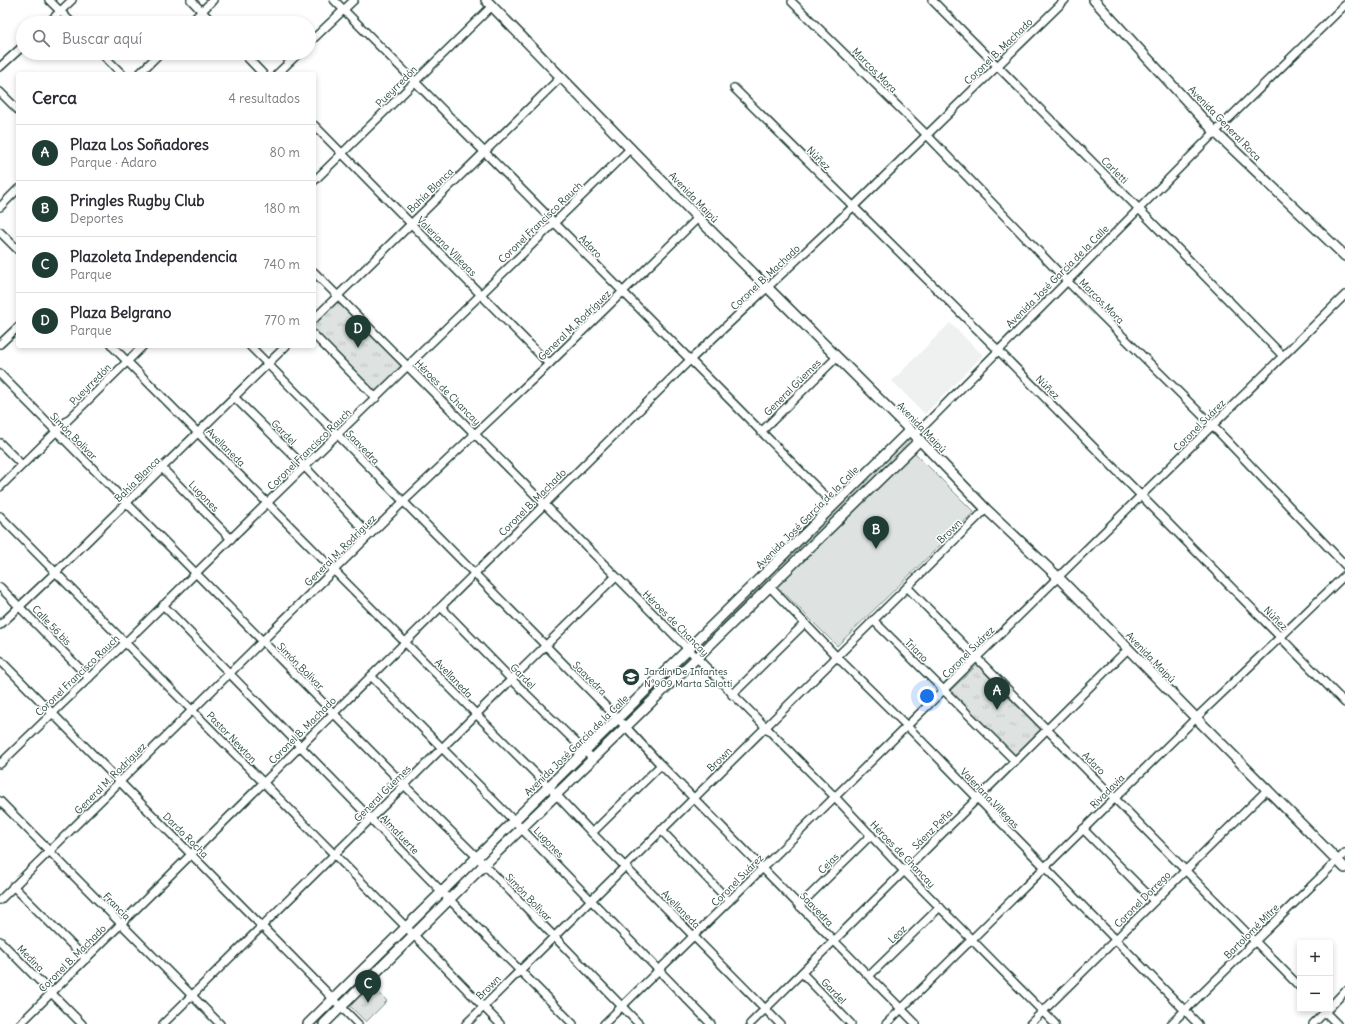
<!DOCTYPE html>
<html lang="es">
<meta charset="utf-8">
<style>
:root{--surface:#fff;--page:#f2f2f3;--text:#2b2b33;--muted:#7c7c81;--line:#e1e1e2;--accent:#1f3d34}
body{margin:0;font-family:Delius,sans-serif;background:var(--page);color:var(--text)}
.controls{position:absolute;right:12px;bottom:12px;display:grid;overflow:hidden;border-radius:4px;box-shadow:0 2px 6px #0003}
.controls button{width:36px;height:36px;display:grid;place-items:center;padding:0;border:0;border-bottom:1px solid var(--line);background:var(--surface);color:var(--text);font:20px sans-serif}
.you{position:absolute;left:927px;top:696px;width:14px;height:14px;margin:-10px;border:3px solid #fff;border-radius:50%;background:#1a73e8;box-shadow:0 0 0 6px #1a73e833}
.badge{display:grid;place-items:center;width:26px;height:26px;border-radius:50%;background:var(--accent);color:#fff;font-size:13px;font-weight:700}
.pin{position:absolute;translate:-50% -33px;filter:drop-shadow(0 1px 2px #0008)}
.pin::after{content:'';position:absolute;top:21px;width:14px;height:12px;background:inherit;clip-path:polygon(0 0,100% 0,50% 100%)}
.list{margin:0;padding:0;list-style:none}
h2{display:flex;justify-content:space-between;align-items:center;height:52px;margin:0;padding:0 16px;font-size:17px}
h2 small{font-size:13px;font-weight:400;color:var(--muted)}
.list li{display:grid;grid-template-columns:26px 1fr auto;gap:12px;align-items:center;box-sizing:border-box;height:56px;padding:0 16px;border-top:1px solid var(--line)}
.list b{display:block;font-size:15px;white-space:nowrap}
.list p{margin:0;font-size:13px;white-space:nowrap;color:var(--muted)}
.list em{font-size:13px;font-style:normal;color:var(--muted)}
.icon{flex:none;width:22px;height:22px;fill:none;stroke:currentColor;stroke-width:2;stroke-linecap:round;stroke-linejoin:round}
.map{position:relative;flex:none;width:1345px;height:1024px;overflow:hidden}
.search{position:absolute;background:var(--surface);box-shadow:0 2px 6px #0003;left:16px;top:16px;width:300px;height:44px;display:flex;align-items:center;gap:10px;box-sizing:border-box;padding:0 14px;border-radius:22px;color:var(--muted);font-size:15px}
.panel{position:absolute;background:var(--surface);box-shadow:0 2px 6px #0003;left:16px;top:72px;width:300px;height:276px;border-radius:4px}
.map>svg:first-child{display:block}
</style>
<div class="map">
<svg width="1345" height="1024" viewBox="0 0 1345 1024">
<defs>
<pattern id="grass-tufts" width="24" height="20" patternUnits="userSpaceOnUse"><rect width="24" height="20" fill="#dee3e2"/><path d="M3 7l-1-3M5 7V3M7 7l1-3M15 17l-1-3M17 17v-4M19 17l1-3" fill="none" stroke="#bec4c2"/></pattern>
</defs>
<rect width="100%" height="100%" fill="#fff"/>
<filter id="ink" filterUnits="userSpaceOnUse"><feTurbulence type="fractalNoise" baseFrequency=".025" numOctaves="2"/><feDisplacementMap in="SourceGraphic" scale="8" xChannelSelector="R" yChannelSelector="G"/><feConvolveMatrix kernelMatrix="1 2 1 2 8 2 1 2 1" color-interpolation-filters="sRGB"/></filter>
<g filter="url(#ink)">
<polygon fill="#eef1f0" points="950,323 983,355 925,414 892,381"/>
<g fill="url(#grass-tufts)" stroke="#7e908b">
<polygon points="338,301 402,365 376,392 314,330 314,325"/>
<polygon points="909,438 912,442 700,649 697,645"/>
<polygon points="688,654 692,658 631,719 627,715"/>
<polygon points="978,664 1043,729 1015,756 950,691"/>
<polygon points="618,723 622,727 594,754 590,751"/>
<polygon points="584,756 587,760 559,787 556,783"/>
<polygon points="547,792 551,796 523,823 519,820"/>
<polygon points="513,826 516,830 488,857 485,853"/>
<polygon points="441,897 445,901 417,928 413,924"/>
<polygon points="405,933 409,937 345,998 342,995"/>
<polygon points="371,984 387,1001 366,1022 349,1005"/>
<polygon points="334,1003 337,1007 319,1024 312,1024"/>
</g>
<polygon fill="#dee3e2" stroke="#7e908b" points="914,452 974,512 837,646 777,586"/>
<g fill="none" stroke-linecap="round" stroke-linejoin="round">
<defs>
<g id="minor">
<polyline points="49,0 72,23"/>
<polyline points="191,0 213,23"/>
<polyline points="334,0 834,505"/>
<polyline points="932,0 1139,209 1283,356"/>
<polyline points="792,2 927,135 1067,281 1212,425 1345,565"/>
<polyline points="48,23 72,0"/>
<polyline points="190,23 213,0"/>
<polyline points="309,43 354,0"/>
<polyline points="101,53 122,74"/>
<polyline points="243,53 263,74"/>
<polyline points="0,67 23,46"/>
<polyline points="139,74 160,53"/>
<polyline points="277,74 299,53"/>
<polyline points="734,88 999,351 1345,703"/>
<polyline points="0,92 18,110"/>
<polyline points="314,125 549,364"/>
<polyline points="314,181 492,6"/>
<polyline points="0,207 18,189"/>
<polyline points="0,232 18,250"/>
<polyline points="314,272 835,797 904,871 1055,1024"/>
<polyline points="314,319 561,77"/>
<polyline points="314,335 376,398"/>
<polyline points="0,344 18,327"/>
<polyline points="112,346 476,714 549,787 592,833 780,1024"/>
<polyline points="250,346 626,727 661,765 916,1024"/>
<polyline points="0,374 404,785 477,857 639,1024"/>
<polyline points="234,397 305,467 369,535"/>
<polyline points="761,432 837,357"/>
<polyline points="915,435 1215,132 1345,5"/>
<polyline points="0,443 22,465"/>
<polyline points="162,468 231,539"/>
<polyline points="0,487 143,346"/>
<polyline points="0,516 407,928 500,1024"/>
<polyline points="769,586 837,657 907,726 1198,1024"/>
<polyline points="0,587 89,678"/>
<polyline points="907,587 1300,987"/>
<polyline points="163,605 442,892 573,1024"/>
<polyline points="441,607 511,679 593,759"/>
<polyline points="873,620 1015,761"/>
<polyline points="0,625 56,572 286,346"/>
<polyline points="0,660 358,1024"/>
<polyline points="371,676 514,821 711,1024"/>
<polyline points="732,695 805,623"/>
<polyline points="0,764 125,643 267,503 631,148"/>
<polyline points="0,801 220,1024"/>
<polyline points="1083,829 1154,901"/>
<polyline points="661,830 729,901"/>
<polyline points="592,833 661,765"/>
<polyline points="13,886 86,959"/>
<polyline points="0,900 403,502 549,364 698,218"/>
<polyline points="799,906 871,835"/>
<polyline points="0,941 82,1024"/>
<polyline points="802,973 851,1024"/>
<polyline points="869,976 940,907"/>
<polyline points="1330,1007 1345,991"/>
<polyline points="1323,1010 1337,1024"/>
<polyline points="20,1024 690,360 854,206 1065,0"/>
<polyline points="163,1024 615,577"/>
<polyline points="466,1024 986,509"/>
<polyline points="604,1024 1345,295"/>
<polyline points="750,1024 1128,649"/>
<polyline points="886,1024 1196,718 1345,575"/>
<polyline points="1030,1024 1268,789"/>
<polyline points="1171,1024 1345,853"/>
<polyline points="1313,1024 1328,1009"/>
</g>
<g id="major">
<polyline points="486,0 698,218 910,430 986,509 1058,577 1196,718 1345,868"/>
<polyline points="1094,0 1215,132 1345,256"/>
<polyline points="308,1024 910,430"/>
<polyline points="324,1024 484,865 920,440"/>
</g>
</defs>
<use href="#minor" stroke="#1f3d34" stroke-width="10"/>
<use href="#major" stroke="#1f3d34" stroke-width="12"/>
<use href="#minor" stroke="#fff" stroke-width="7"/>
<use href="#major" stroke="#fff" stroke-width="9"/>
</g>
</g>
<defs>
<symbol id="school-disc" viewBox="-11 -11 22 22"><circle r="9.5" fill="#1f3d34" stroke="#fff"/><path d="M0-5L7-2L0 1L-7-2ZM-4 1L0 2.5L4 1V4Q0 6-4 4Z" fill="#fff"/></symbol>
</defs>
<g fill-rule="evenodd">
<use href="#school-disc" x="621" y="667" width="20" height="20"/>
</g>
<g text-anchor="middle" stroke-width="3" stroke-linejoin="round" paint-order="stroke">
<g font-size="10" fill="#1f3d34" stroke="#fff">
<text transform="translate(998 51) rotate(-44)" y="4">Coronel B. Machado</text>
<text transform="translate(875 70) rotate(45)" y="4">Marcos Mora</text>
<text transform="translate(396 86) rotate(-45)" y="4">Pueyrredón</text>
<text transform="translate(1225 123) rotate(46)" y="4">Avenida General Roca</text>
<text transform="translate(819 158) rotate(45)" y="4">Núñez</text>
<text transform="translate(1115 170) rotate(45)" y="4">Carletti</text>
<text transform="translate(430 190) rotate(-44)" y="4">Bahía Blanca</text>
<text transform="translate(694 197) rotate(46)" y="4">Avenida Maipú</text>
<text transform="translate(540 222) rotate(-44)" y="4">Coronel Francisco Rauch</text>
<text transform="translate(447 246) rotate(45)" y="4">Valeriana Villegas</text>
<text transform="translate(591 246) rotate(46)" y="4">Adaro</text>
<text transform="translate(1057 276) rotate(-45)" y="4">Avenida José García de la Calle</text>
<text transform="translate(765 277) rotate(-43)" y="4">Coronel B. Machado</text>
<text transform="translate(1102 301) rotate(45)" y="4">Marcos Mora</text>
<text transform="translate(574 325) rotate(-44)" y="4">General M. Rodríguez</text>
<text transform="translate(90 384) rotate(-45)" y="4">Pueyrredón</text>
<text transform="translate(792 387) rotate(-45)" y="4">General Güemes</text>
<text transform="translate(1048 387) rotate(45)" y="4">Núñez</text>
<text transform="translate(448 392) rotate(45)" y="4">Héroes de Chancay</text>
<text transform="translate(1199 425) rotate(-45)" y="4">Coronel Suárez</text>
<text transform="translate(922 427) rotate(46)" y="4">Avenida Maipú</text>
<text transform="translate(284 432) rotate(45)" y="4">Gardel</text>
<text transform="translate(74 436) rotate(45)" y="4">Simón Bolívar</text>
<text transform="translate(226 447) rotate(45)" y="4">Avellaneda</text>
<text transform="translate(363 447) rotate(46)" y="4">Saavedra</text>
<text transform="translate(309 449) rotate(-44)" y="4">Coronel Francisco Rauch</text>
<text transform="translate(137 479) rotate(-45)" y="4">Bahía Blanca</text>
<text transform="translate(204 496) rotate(46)" y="4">Lugones</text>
<text transform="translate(532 502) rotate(-45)" y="4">Coronel B. Machado</text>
<text transform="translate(807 517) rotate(-45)" y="4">Avenida José García de la Calle</text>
<text transform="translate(949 531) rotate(-45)" y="4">Brown</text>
<text transform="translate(340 550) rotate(-45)" y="4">General M. Rodríguez</text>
<text transform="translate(1276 618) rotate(45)" y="4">Núñez</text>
<text transform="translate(676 623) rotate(45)" y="4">Héroes de Chancay</text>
<text transform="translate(52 625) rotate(46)" y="4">Calle 56 bis</text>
<text transform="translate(917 650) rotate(45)" y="4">Triano</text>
<text transform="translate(968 652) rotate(-45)" y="4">Coronel Suárez</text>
<text transform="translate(1151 657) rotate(46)" y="4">Avenida Maipú</text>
<text transform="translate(301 666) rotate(45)" y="4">Simón Bolívar</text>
<text transform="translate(77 675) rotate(-44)" y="4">Coronel Francisco Rauch</text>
<text transform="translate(523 676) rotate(45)" y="4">Gardel</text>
<text transform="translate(454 678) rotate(46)" y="4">Avellaneda</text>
<text transform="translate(590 678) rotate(45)" y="4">Saavedra</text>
<text transform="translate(302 730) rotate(-45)" y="4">Coronel B. Machado</text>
<text transform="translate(232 737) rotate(46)" y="4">Pastor Newton</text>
<text transform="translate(576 745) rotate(-44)" y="4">Avenida José García de la Calle</text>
<text transform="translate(719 759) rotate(-45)" y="4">Brown</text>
<text transform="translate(1094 763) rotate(45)" y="4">Adaro</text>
<text transform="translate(110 778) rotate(-45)" y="4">General M. Rodríguez</text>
<text transform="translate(1107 791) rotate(-45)" y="4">Rivadavia</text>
<text transform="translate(382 793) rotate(-45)" y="4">General Güemes</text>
<text transform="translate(990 798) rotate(46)" y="4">Valeriana Villegas</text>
<text transform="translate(932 829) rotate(-45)" y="4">Sáenz Peña</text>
<text transform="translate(400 834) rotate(46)" y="4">Almafuerte</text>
<text transform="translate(186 835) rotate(45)" y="4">Dardo Rocha</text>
<text transform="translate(549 842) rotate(46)" y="4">Lugones</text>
<text transform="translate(903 854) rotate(46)" y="4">Héroes de Chancay</text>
<text transform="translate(828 863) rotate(-45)" y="4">Cejas</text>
<text transform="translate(737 880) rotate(-45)" y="4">Coronel Suárez</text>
<text transform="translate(529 897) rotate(46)" y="4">Simón Bolívar</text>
<text transform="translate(1142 899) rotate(-45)" y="4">Coronel Dorrego</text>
<text transform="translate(117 906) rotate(46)" y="4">Francia</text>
<text transform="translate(681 909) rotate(45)" y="4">Avellaneda</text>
<text transform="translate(817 909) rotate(46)" y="4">Saavedra</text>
<text transform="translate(1251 931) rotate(-45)" y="4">Bartolomé Mitre</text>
<text transform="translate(897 934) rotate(-44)" y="4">Leoz</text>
<text transform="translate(31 958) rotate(45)" y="4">Medina</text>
<text transform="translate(72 958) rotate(-45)" y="4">Coronel B. Machado</text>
<text transform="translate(488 987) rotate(-45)" y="4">Brown</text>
<text transform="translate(834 991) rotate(46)" y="4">Gardel</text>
</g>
<g font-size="10" fill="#1f3d34" stroke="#fff" text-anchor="start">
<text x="644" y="675">Jardín De Infantes<tspan x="644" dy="12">Nº909 Marta Salotti</tspan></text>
</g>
</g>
</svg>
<div class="controls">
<button>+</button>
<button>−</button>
</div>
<div class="you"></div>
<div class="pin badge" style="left:997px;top:710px">A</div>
<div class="pin badge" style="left:876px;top:549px">B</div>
<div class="pin badge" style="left:368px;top:1003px">C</div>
<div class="pin badge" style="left:358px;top:348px">D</div>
<div class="search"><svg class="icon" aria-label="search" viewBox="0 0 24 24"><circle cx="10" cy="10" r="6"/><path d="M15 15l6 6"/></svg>Buscar aquí</div>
<section class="panel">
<h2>Cerca<small>4 resultados</small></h2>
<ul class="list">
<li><span class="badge">A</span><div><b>Plaza Los Soñadores</b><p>Parque · Adaro</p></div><em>80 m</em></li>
<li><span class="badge">B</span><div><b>Pringles Rugby Club</b><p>Deportes</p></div><em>180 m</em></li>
<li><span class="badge">C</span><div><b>Plazoleta Independencia</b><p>Parque</p></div><em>740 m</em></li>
<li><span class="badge">D</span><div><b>Plaza Belgrano</b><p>Parque</p></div><em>770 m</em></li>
</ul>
</section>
</div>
